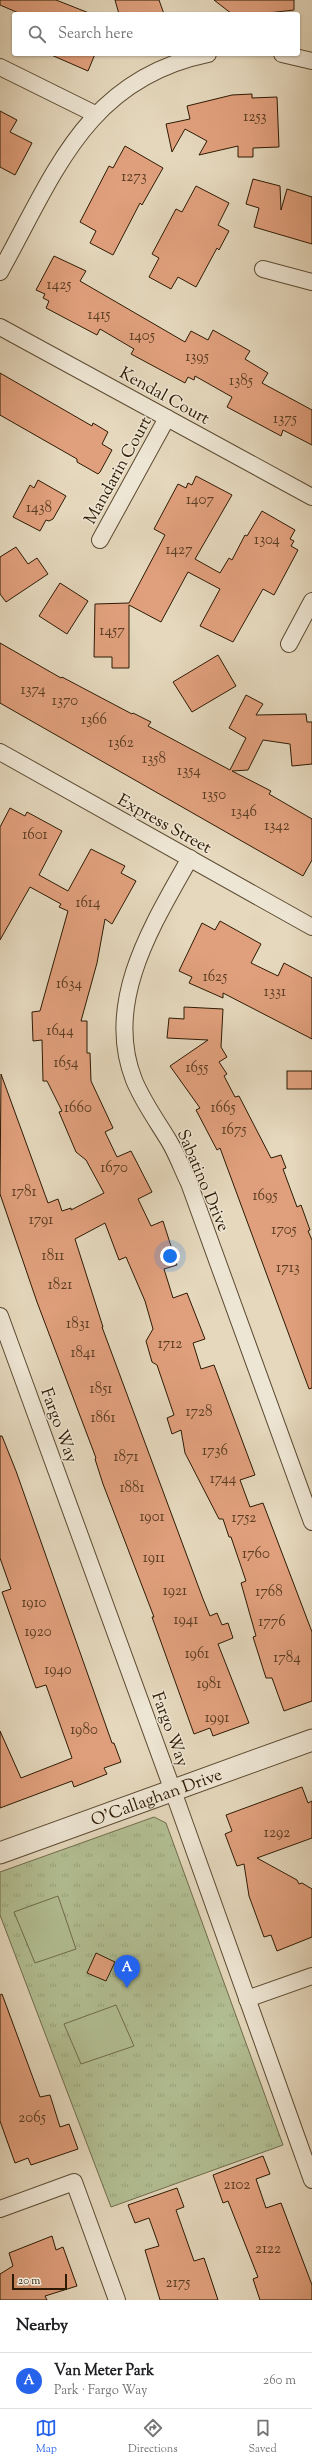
<!DOCTYPE html>
<meta charset="utf-8">
<style>
:root{--surface:#fff;--page:#f2f2f2;--text:#202124;--muted:#757577;--line:#e0e0e0;--accent:#2563eb}
body{margin:0;font-family:"Sorts Mill Goudy",serif;background:var(--page);color:var(--text)}
.scale{position:absolute;left:12px;bottom:10px;width:55px;box-sizing:border-box;padding-left:4px;border:2px solid #2d1a04;border-top:0;font-size:11px;line-height:14px;white-space:nowrap;color:#2d1a04;-webkit-text-stroke:3px #eee6d4;paint-order:stroke}
.you{position:absolute;left:170px;top:1256px;width:14px;height:14px;margin:-10px;border:3px solid #fff;border-radius:50%;background:#1a73e8;box-shadow:0 0 0 6px #1a73e833}
.badge{display:grid;place-items:center;width:26px;height:26px;border-radius:50%;background:var(--accent);color:#fff;font-size:13px;font-weight:700}
.pin{position:absolute;translate:-50% -33px;filter:drop-shadow(0 1px 2px #0008)}
.pin::after{content:'';position:absolute;top:21px;width:14px;height:12px;background:inherit;clip-path:polygon(0 0,100% 0,50% 100%)}
.list{margin:0;padding:0;list-style:none}
h2{display:flex;justify-content:space-between;align-items:center;height:52px;margin:0;padding:0 16px;font-size:17px}
h2 small{font-size:13px;font-weight:400;color:var(--muted)}
.list li{display:grid;grid-template-columns:26px 1fr auto;gap:12px;align-items:center;box-sizing:border-box;height:56px;padding:0 16px;border-top:1px solid var(--line)}
.list b{display:block;font-size:15px;white-space:nowrap}
.list p{margin:0;font-size:13px;white-space:nowrap;color:var(--muted)}
.list em{font-size:13px;font-style:normal;color:var(--muted)}
.icon{flex:none;width:22px;height:22px;fill:none;stroke:currentColor;stroke-width:2;stroke-linecap:round;stroke-linejoin:round}
.map{position:relative;flex:none;width:312px;height:2300px;overflow:hidden}
.search{position:absolute;background:var(--surface);box-shadow:0 1px 3px #0004;left:12px;right:12px;top:12px;height:44px;display:flex;align-items:center;gap:10px;box-sizing:border-box;padding:0 14px;border-radius:4px;color:var(--muted);font-size:15px}
.sheet{height:108px;background:var(--surface)}
nav{display:flex;justify-content:space-around;align-items:center;box-sizing:border-box;height:56px;border-top:1px solid var(--line);background:var(--surface);font-size:11px;color:var(--muted)}
nav a{display:grid;justify-items:center;gap:2px}
nav .on{color:var(--accent)}
.map>svg:first-child{display:block}
</style>
<div class="map">
<svg width="312" height="2300" viewBox="0 0 312 2300">
<defs>
<pattern id="park-tufts" width="24" height="20" patternUnits="userSpaceOnUse"><rect width="24" height="20" fill="#b2bf93"/><path d="M3 7l-1-3M5 7V3M7 7l1-3M15 17l-1-3M17 17v-4M19 17l1-3" fill="none" stroke="#99a47d"/></pattern>
</defs>
<rect width="100%" height="100%" fill="#e5d8bd"/>
<filter id="stains"><feTurbulence type="fractalNoise" baseFrequency=".005" numOctaves="4"/><feColorMatrix values="0 0 0 0 .2 0 0 0 0 .09 0 0 0 0 .02 0 0 0 .5 -.17"/></filter>
<radialGradient id="worn" r=".72"><stop offset=".6" stop-color="#630" stop-opacity="0"/><stop offset="1" stop-color="#630" stop-opacity=".3"/></radialGradient>
<polygon fill="url(#park-tufts)" stroke="#706c4c" points="154,1817 166,1823 283,2145 111,2207 0,1915 0,1872"/>
<g fill="#b2bf93" stroke="#706c4c">
<polygon points="58,1896 76,1949 35,1963 14,1912"/>
<polygon points="116,2005 134,2046 81,2064 64,2024"/>
</g>
<g fill="#e1a07d" stroke="#2d1a04">
<polygon points="0,0 56,0 89,13 21,14 0,5"/>
<polygon points="115,0 159,0 164,14 119,14"/>
<polygon points="214,0 294,0 294,10 259,14 232,14"/>
<polygon points="49,54 95,54 88,71"/>
<polygon points="252,94 252,98 277,97 279,147 253,148 253,157 238,157 238,146 199,155 207,141 185,129 172,152 166,124 190,119 187,106 232,95"/>
<polygon points="0,111 17,120 10,132 32,143 15,175 0,167"/>
<polygon points="125,146 163,168 142,205 140,203 113,255 90,243 96,231 80,222 109,166 113,168"/>
<polygon points="253,179 280,186 281,210 287,189 312,197 312,244 254,227 259,208 246,204"/>
<polygon points="196,186 229,203 218,225 229,231 219,250 217,248 196,287 178,277 171,289 149,277 159,258 152,254 176,209 182,212"/>
<polygon points="54,256 86,271 80,281 185,342 191,331 208,340 213,330 250,351 245,359 268,373 262,383 312,410 312,445 283,430 281,436 227,407 232,397 195,376 194,380 188,377 185,383 131,354 134,349 100,329 97,335 46,308 49,301 43,298 45,294 36,290"/>
<polygon points="0,373 92,426 93,423 108,432 102,444 112,450 100,472 98,474 77,462 77,459 0,415"/>
<polygon points="196,476 232,495 195,559 220,573 229,558 232,560 245,535 247,536 262,511 295,530 290,539 294,541 291,546 298,550 274,595 263,589 233,642 200,626 220,589 188,572 161,622 129,605 129,668 112,668 112,657 94,657 95,604 129,603 165,535 154,529 178,484 186,488 188,483 192,485"/>
<polygon points="38,480 66,496 53,519 49,521 46,520 40,531 13,517 30,485 34,488"/>
<polygon points="16,547 28,564 37,558 48,574 6,602 0,594 0,557"/>
<polygon points="60,583 88,601 67,634 39,616"/>
<polygon points="0,643 61,678 62,677 132,714 133,713 151,722 148,726 230,770 246,738 229,728 246,695 263,704 256,715 306,714 307,722 312,722 312,764 292,766 290,744 263,740 248,770 232,771 271,791 269,794 312,819 312,860 303,876 0,703"/>
<polygon points="218,655 236,686 192,712 173,682"/>
<polygon points="10,808 25,816 27,812 62,831 39,875 68,891 91,849 125,866 121,873 136,881 112,924 105,919 97,963 81,1021 87,1021 87,1053 90,1053 91,1081 113,1128 105,1132 117,1157 131,1151 152,1192 138,1199 151,1226 163,1221 177,1265 164,1269 173,1298 187,1293 205,1339 193,1343 201,1369 214,1365 255,1475 240,1480 250,1507 263,1503 312,1632 312,1701 284,1711 272,1678 266,1678 253,1637 256,1636 241,1583 246,1581 231,1537 229,1537 223,1519 219,1519 185,1453 181,1430 172,1434 167,1418 174,1415 157,1365 152,1362 146,1341 153,1329 145,1301 126,1257 119,1260 105,1223 75,1239 103,1327 102,1327 203,1599 210,1616 217,1613 222,1625 228,1623 233,1638 218,1644 249,1723 213,1736 210,1728 194,1734 152,1617 154,1617 103,1484 95,1459 96,1458 37,1302 0,1194 1,1074 48,1203 58,1199 62,1211 71,1208 71,1210 104,1193 86,1160 76,1152 59,1112 62,1111 47,1081 43,1081 42,1040 33,1041 32,1012 40,1011 68,911 59,907 61,904 30,887 0,940 0,827"/>
<polygon points="220,921 261,944 251,963 278,976 284,963 312,978 312,1039 223,993 223,998 189,983 192,977 179,971 202,923 215,930"/>
<polygon points="184,1007 223,1009 221,1047 227,1057 219,1062 227,1074 224,1076 235,1097 239,1096 271,1158 281,1155 286,1168 283,1169 297,1207 301,1205 310,1230 308,1231 312,1240 312,1388 309,1389 220,1148 217,1150 196,1110 200,1108 170,1066 208,1040 167,1038 169,1018 184,1019"/>
<rect x="287" y="1071" width="25" height="18"/>
<polygon points="0,1436 2,1436 16,1471 112,1743 114,1743 121,1762 104,1768 107,1774 74,1787 72,1781 0,1808 0,1731 21,1778 72,1758 46,1685 36,1688 2,1592 11,1589 0,1558"/>
<polygon points="302,1787 308,1803 312,1801 312,1838 257,1858 297,1880 299,1884 302,1883 312,1889 312,1937 277,1951 271,1935 264,1937 249,1896 244,1864 237,1866 225,1834 232,1831 226,1815"/>
<polygon points="96,1953 115,1962 106,1981 87,1973"/>
<polygon points="2,1994 40,2097 50,2095 60,2127 69,2124 78,2149 31,2165 28,2158 15,2163 0,2121 0,1995"/>
<polygon points="263,2156 270,2174 256,2179 266,2208 281,2203 312,2285 312,2300 260,2300 253,2279 258,2277 228,2201 223,2203 213,2175"/>
<polygon points="177,2188 184,2207 176,2210 194,2261 204,2258 218,2300 160,2300 145,2250 159,2246 149,2218 135,2223 128,2205"/>
<polygon points="52,2236 56,2250 63,2247 77,2286 45,2296 47,2300 0,2300 0,2274 13,2266 9,2253"/>
</g>
<g fill="none" stroke-linecap="round" stroke-linejoin="round">
<defs>
<g id="minor">
<polyline points="282,54 312,61"/>
<polyline points="0,67 95,114"/>
<polyline points="263,269 312,282"/>
<path d="M0 272C54 175 86 79 208 54"/>
<polyline points="0,327 312,497"/>
<polyline points="100,540 167,418"/>
<polyline points="289,644 312,601"/>
<polyline points="0,752 312,927"/>
<path d="M190 858C153 924 103 1002 134 1080 143 1102 157 1121 169 1141 177 1154 182 1169 189 1183L312 1522"/>
<polyline points="0,1316 173,1791 312,2180"/>
<polyline points="247,1999 312,1976"/>
<polyline points="0,2209 74,2182 117,2300"/>
</g>
<g id="tertiary">
<path id="s1" d="M0 1853 312 1740"/>
</g>
</defs>
<use href="#minor" stroke="#5b4a32" stroke-width="18"/>
<use href="#tertiary" stroke="#5b4a32" stroke-width="23"/>
<use href="#minor" stroke="#eee6d4" stroke-width="16"/>
<use href="#tertiary" stroke="#eee6d4" stroke-width="21"/>
</g>
<g text-anchor="middle" stroke-width="3" stroke-linejoin="round" paint-order="stroke">
<g font-size="15" fill="#5a3c22">
<text x="255" y="121">1253</text>
<text x="134" y="181">1273</text>
<text x="59" y="289">1425</text>
<text x="99" y="319">1415</text>
<text x="142" y="340">1405</text>
<text x="197" y="361">1395</text>
<text x="241" y="385">1385</text>
<text x="285" y="423">1375</text>
<text x="200" y="504">1407</text>
<text x="39" y="512">1438</text>
<text x="267" y="544">1304</text>
<text x="179" y="554">1427</text>
<text x="112" y="635">1457</text>
<text x="33" y="694">1374</text>
<text x="65" y="705">1370</text>
<text x="94" y="724">1366</text>
<text x="121" y="747">1362</text>
<text x="154" y="763">1358</text>
<text x="189" y="775">1354</text>
<text x="214" y="799">1350</text>
<text x="244" y="816">1346</text>
<text x="277" y="830">1342</text>
<text x="35" y="839">1601</text>
<text x="88" y="907">1614</text>
<text x="215" y="981">1625</text>
<text x="69" y="988">1634</text>
<text x="275" y="996">1331</text>
<text x="60" y="1035">1644</text>
<text x="66" y="1067">1654</text>
<text x="197" y="1072">1655</text>
<text x="78" y="1112">1660</text>
<text x="223" y="1112">1665</text>
<text x="234" y="1134">1675</text>
<text x="114" y="1172">1670</text>
<text x="24" y="1196">1781</text>
<text x="265" y="1200">1695</text>
<text x="41" y="1224">1791</text>
<text x="284" y="1234">1705</text>
<text x="53" y="1260">1811</text>
<text x="288" y="1272">1713</text>
<text x="60" y="1289">1821</text>
<text x="78" y="1328">1831</text>
<text x="170" y="1348">1712</text>
<text x="83" y="1357">1841</text>
<text x="101" y="1393">1851</text>
<text x="199" y="1416">1728</text>
<text x="103" y="1422">1861</text>
<text x="215" y="1455">1736</text>
<text x="126" y="1461">1871</text>
<text x="223" y="1483">1744</text>
<text x="132" y="1492">1881</text>
<text x="152" y="1521">1901</text>
<text x="244" y="1522">1752</text>
<text x="256" y="1558">1760</text>
<text x="154" y="1562">1911</text>
<text x="175" y="1595">1921</text>
<text x="269" y="1596">1768</text>
<text x="34" y="1607">1910</text>
<text x="186" y="1624">1941</text>
<text x="272" y="1626">1776</text>
<text x="38" y="1636">1920</text>
<text x="197" y="1658">1961</text>
<text x="287" y="1662">1784</text>
<text x="58" y="1674">1940</text>
<text x="209" y="1688">1981</text>
<text x="217" y="1722">1991</text>
<text x="84" y="1734">1980</text>
<text x="277" y="1837">1292</text>
<text x="32" y="2122">2065</text>
<text x="237" y="2189">2102</text>
<text x="268" y="2253">2122</text>
<text x="178" y="2287">2175</text>
</g>
<g font-size="17" fill="#2d1a04" stroke="#eee6d4">
<text transform="translate(165 395) rotate(29)" y="6">Kendal Court</text>
<text transform="translate(117 470) rotate(-61)" y="6">Mandarin Court</text>
<text transform="translate(165 823) rotate(29)" y="6">Express Street</text>
<text transform="translate(204 1180) rotate(67)" y="6">Sabatino Drive</text>
<text transform="translate(60 1425) rotate(70)" y="6">Fargo Way</text>
<text transform="translate(171 1729) rotate(70)" y="6">Fargo Way</text>
<text dy="6" stroke="none"><textPath href="#s1" startOffset="166">O'Callaghan Drive</textPath></text>
</g>
</g>
<rect width="100%" height="100%" filter="url(#stains)"/>
<rect width="100%" height="100%" fill="url(#worn)"/>
</svg>
<div class="scale">20 m</div>
<div class="you"></div>
<div class="pin badge" style="left:127px;top:1988px">A</div>
<div class="search"><svg class="icon" aria-label="search" viewBox="0 0 24 24"><circle cx="10" cy="10" r="6"/><path d="M15 15l6 6"/></svg>Search here</div>
</div>
<section class="sheet">
<h2>Nearby<small></small></h2>
<ul class="list">
<li><span class="badge">A</span><div><b>Van Meter Park</b><p>Park · Fargo Way</p></div><em>260 m</em></li>
</ul>
</section>
<nav>
<a class="on"><svg class="icon" aria-label="map" viewBox="0 0 24 24"><path d="M3 6l6-2 6 2 6-2v14l-6 2-6-2-6 2zM9 4v14M15 6v14"/></svg>Map</a>
<a><svg class="icon" aria-label="directions" viewBox="0 0 24 24"><path d="M12 3l9 9-9 9-9-9zM9 14v-3h6M13 9l2 2-2 2"/></svg>Directions</a>
<a><svg class="icon" aria-label="saved" viewBox="0 0 24 24"><path d="M7 4h10v16l-5-4-5 4z"/></svg>Saved</a>
</nav>
